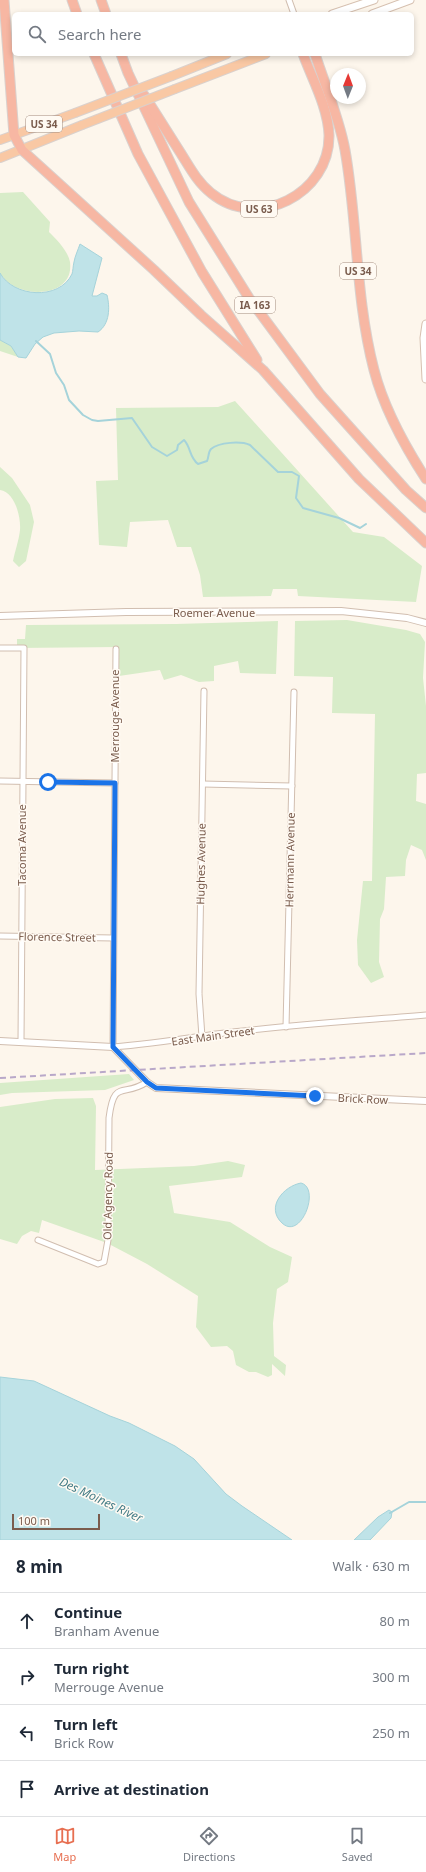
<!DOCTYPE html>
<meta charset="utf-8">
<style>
:root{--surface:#fff;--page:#f6f6f7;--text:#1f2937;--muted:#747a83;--line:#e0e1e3;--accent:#e76f51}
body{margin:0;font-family:"Noto Sans",sans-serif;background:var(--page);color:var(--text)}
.compass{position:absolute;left:330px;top:68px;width:36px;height:36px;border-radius:50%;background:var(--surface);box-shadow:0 2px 6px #0003;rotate:1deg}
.scale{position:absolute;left:12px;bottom:10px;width:88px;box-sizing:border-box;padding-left:4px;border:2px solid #7a5c4d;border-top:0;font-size:11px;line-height:14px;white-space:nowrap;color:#7a5c4d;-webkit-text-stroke:3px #fffaf3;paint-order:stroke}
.stop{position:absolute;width:12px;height:12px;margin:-9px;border:3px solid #1a73e8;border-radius:50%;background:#fff}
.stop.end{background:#1a73e8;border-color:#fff;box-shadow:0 1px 4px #0008}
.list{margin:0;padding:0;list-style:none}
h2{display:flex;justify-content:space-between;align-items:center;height:52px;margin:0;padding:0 16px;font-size:17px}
h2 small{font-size:13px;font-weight:400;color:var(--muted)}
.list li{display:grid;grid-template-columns:26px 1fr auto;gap:12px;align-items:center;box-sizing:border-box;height:56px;padding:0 16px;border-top:1px solid var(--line)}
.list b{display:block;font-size:15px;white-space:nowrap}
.list p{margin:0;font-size:13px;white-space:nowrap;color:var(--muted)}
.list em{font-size:13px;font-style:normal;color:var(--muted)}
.icon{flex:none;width:22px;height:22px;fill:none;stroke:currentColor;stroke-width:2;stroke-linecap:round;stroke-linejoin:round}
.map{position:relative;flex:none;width:426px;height:1540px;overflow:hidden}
.search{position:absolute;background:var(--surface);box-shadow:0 2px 6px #0003;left:12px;right:12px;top:12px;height:44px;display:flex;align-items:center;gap:10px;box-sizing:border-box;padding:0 14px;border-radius:6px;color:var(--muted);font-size:15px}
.sheet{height:276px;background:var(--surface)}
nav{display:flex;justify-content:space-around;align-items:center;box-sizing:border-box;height:56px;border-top:1px solid var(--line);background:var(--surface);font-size:11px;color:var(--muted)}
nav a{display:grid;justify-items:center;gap:2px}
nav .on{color:var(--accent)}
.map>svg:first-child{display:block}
</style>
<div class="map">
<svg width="426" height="1540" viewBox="0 0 426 1540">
<rect width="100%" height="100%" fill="#fdf6ec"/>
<g fill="#d8ecc9">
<path d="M23 192 50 222 49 232C57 240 68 251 70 262 75 300 15 300 0 273V193Z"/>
<polygon points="0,340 11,346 18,357 0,351"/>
<polygon points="235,401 353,532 384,537 422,566 416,602 298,596 297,589 273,589 271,596 203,597 200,575 191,547 177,547 168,520 130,522 127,547 99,545 96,481 118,480 116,408 218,407"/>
<path d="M0 467 12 478 30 505 34 522 26 561 19 567 13 561C15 551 19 540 20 530 21 517 15 492 0 490Z"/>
<polygon points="347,620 406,630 420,634 425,642 423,678 426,706 426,773 417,774 416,801 426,804 426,860 422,850 411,845 406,860 405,876 386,877 384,909 380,919 379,962 384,977 371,983 358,965 357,940 363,881 372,881 375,714 332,713 333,677 294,676 295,621"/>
<polygon points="278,621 276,674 240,673 238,661 214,666 214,681 199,682 181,675 164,680 160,670 119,676 118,647 17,648 17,639 25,639 26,625 176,624"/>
<polygon points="129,1074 134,1080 105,1090 12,1093 0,1095 0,1083"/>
<polygon points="93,1098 96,1106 95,1170 194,1166 228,1161 245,1165 242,1177 169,1186 174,1213 230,1222 270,1247 292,1257 288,1282 277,1289 273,1323 274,1356 286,1365 285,1376 272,1364 272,1375 268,1377 256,1372 249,1372 236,1365 233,1351 227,1346 211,1347 196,1327 198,1296 147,1264 107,1243 42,1220 39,1233 31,1231 22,1236 17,1244 0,1239 0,1107 55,1099"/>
</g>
<g fill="#bfe3e8" stroke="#a5d3da">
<path d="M80 244 102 258 92 296H97L102 293 107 295C110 307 110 324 98 332L79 331 54 333 43 337 35 344 26 358 18 357 11 346 0 340V273C13 297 59 301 72 274 73 271 73 266 74 262 75 256 78 250 80 244Z"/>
<path d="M301 1183C321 1188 301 1241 282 1223 265 1207 284 1186 301 1183Z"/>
<polygon points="0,1377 34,1381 110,1416 129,1423 175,1446 194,1459 226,1494 242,1506 292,1540 0,1540"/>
<polygon points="389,1510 392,1512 391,1518 370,1540 354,1540 378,1517"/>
</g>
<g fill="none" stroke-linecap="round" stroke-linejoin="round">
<g stroke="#a5d3da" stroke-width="2">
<path d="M36 341 50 354 56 373 64 385 69 400 83 415 92 420 98 421 132 418 152 447 167 456 177 450 178 445 184 440C191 447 189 457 198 464L207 461C209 457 208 452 211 449 219 442 241 441 250 445L278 472H292L299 476 296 498 303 508 339 518 360 528 366 524"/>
<polyline points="390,1513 409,1502 426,1502"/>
</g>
<defs>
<g id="minor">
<polyline points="289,0 294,14"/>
<polyline points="0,648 24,648 21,1041"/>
<path d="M116 649 113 1047C148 1044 181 1039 216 1034 286 1025 356 1021 426 1015"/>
<polyline points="0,781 115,783"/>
<polyline points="203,784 292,786"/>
<polyline points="0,936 113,938"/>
<polyline points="286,1027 294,692"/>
<polyline points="202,1037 199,994 204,691"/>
<path d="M38 1240 98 1264 104 1262 108 1240 109 1118C114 1078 123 1098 147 1082"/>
</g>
<g id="tertiary">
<polyline points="0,616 126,612 341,611 407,618 426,623"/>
<polyline points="0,1041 113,1047 147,1082 156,1088 426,1101"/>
</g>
<g id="secondary">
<polyline points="332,14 374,0"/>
<polyline points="372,14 410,0"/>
<polyline points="426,324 424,338 426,379"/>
</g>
<g id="trunk">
<polyline points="172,76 227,54"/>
<polyline points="175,89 266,54"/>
<polyline points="0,140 75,113"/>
<polyline points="0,158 82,125"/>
</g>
<g id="motorway">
<polyline points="4,0 14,135 22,150 154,270 201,315 263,370 359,479 426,543"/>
<polyline points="72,0 77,14"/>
<polyline points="101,0 106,14"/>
<polyline points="94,54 138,154 202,272 257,360"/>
<polyline points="121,54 128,73 189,202 249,298 320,394 406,490 426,508"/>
<path d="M315 54C325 85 339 117 345 150 358 223 355 297 374 370 384 409 404 445 426 479"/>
<path d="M144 95C156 114 168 133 180 152 189 166 197 182 211 193 257 231 330 194 329 135 328 107 312 79 303 54"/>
</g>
</defs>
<use href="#minor" stroke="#d1beb0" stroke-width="7"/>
<use href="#tertiary" stroke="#d1beb0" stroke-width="8"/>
<use href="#secondary" stroke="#d6c0b0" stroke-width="9"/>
<use href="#trunk" stroke="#dad1cd" stroke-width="10"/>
<use href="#motorway" stroke="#dad1cd" stroke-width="11"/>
<use href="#minor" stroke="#fff" stroke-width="5"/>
<use href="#tertiary" stroke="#fff" stroke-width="6"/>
<use href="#secondary" stroke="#fff" stroke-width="7"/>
<use href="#trunk" stroke="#f9c8a4" stroke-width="8"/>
<use href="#motorway" stroke="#f7b7a3" stroke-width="9"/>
<polyline stroke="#b9a8c9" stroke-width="2" stroke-dasharray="6 4" stroke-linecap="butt" points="0,1078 426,1053"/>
<defs>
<g id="trunk-bridge">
<polyline points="75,113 172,76"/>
<polyline points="82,125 175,89"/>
</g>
</defs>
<use href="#trunk-bridge" stroke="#dad1cd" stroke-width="10" stroke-linecap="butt"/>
<use href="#trunk-bridge" stroke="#f9c8a4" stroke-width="8"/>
</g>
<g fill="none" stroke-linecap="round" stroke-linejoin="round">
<polyline stroke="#1a73e8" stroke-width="5" points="48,782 115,783 113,1047 147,1082 156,1088 315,1096"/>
</g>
<g text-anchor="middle" stroke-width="3" stroke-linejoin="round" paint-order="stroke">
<g fill="#fffaf3" stroke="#a28b7f" stroke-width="1">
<rect x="26" y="116" width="36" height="16" rx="3"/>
<rect x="241" y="201" width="36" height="16" rx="3"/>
<rect x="340" y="263" width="36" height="16" rx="3"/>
<rect x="235" y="297" width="40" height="16" rx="3"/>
</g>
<g font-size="10" font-weight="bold" fill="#7a5c4d">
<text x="44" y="128">US 34</text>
<text x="259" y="213">US 63</text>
<text x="358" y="275">US 34</text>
<text x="255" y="309">IA 163</text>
</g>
<g font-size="11" fill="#7a5c4d" stroke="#fffaf3">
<text x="214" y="617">Roemer Avenue</text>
<text transform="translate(115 716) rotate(-90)" y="4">Merrouge Avenue</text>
<text transform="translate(22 845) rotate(-90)" y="4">Tacoma Avenue</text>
<text transform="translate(290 860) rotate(-89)" y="4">Herrmann Avenue</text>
<text transform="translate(201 864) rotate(-89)" y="4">Hughes Avenue</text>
<text transform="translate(57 937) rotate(1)" y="4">Florence Street</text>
<text transform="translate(213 1036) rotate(-8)" y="4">East Main Street</text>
<text transform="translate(363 1099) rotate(3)" y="4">Brick Row</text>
<text transform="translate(108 1196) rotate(-89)" y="4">Old Agency Road</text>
</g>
<g font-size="12" font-style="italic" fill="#437c86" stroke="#fffaf3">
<text transform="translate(101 1500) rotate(25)" y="4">Des Moines River</text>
</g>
</g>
</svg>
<svg class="compass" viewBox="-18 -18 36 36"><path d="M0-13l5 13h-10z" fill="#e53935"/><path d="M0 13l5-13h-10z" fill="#747a83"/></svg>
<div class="scale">100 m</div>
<div class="stop" style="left:48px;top:782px"></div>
<div class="stop end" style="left:315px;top:1096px"></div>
<div class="search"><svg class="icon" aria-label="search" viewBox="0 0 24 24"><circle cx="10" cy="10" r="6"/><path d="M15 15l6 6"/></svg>Search here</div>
</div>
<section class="sheet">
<h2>8 min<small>Walk · 630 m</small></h2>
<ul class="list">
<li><svg class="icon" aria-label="ahead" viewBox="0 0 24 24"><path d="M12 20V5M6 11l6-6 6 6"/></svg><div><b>Continue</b><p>Branham Avenue</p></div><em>80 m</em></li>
<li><svg class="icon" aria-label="right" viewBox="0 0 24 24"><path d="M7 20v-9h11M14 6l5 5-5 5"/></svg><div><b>Turn right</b><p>Merrouge Avenue</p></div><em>300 m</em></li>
<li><svg class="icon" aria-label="left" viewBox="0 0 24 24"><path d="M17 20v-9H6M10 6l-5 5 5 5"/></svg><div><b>Turn left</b><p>Brick Row</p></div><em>250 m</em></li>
<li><svg class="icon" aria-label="arrive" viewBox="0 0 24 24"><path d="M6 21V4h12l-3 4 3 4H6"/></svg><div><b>Arrive at destination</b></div></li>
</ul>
</section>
<nav>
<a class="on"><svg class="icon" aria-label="map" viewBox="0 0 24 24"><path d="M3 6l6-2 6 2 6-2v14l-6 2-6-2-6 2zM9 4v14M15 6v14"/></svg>Map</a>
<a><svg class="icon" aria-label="directions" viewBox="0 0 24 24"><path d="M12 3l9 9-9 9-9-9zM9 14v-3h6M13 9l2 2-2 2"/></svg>Directions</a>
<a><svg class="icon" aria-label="saved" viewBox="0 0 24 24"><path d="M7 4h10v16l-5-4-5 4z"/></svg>Saved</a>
</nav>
